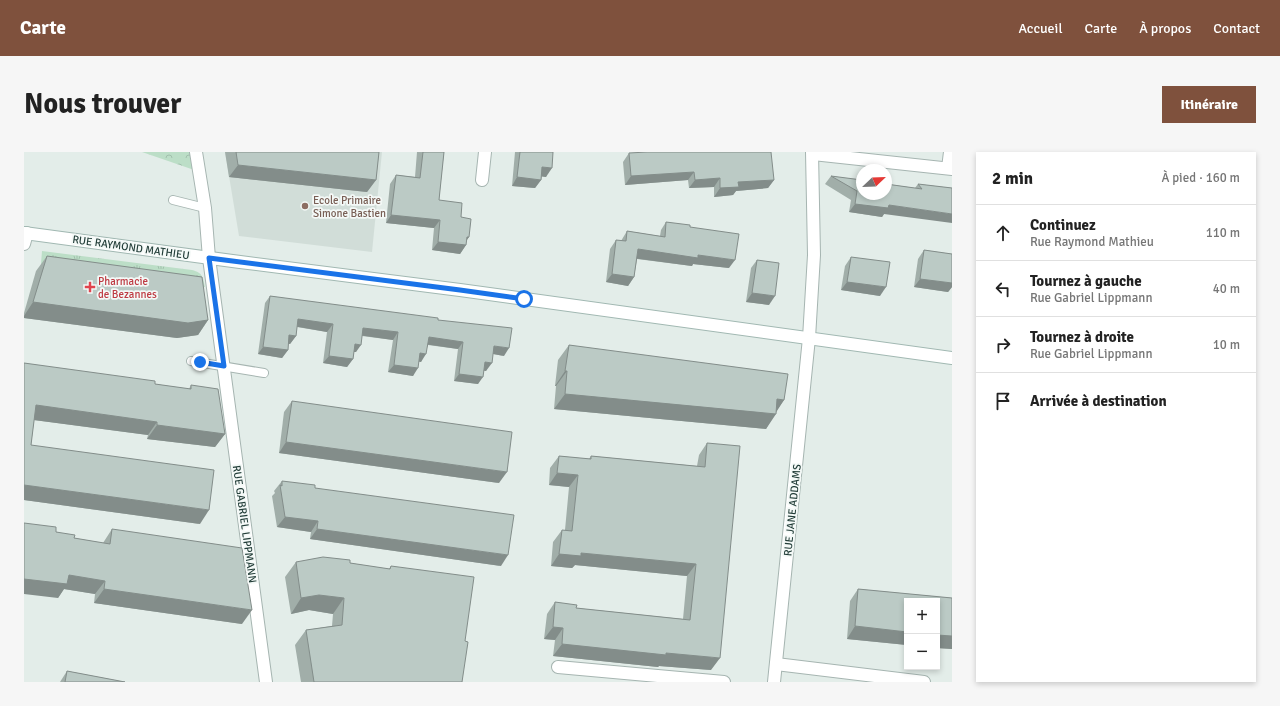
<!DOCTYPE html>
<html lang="fr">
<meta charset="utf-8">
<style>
:root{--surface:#fff;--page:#f6f6f6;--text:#222;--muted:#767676;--line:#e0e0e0;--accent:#7f513d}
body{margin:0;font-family:Signika,sans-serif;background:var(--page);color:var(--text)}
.controls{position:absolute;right:12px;bottom:12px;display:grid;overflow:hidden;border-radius:0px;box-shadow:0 2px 6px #0003}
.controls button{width:36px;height:36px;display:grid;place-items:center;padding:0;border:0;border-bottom:1px solid var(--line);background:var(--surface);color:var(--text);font:20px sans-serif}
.compass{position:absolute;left:832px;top:12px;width:36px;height:36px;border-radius:50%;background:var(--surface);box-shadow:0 2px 6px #0003;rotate:67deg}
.stop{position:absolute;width:12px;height:12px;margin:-9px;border:3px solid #1a73e8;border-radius:50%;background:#fff}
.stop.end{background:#1a73e8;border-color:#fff;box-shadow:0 1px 4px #0008}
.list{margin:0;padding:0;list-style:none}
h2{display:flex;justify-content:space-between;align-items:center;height:52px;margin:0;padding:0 16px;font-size:17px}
h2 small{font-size:13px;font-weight:400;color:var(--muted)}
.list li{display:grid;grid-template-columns:26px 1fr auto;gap:12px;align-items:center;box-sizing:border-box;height:56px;padding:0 16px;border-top:1px solid var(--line)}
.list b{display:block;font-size:15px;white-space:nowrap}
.list p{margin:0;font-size:13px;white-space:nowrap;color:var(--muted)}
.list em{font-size:13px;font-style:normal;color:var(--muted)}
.icon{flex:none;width:22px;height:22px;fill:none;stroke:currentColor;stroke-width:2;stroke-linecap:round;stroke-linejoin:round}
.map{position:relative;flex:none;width:928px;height:530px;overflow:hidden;border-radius:0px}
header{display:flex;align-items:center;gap:24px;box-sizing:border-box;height:56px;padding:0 20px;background:var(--accent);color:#fff}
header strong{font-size:19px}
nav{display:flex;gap:22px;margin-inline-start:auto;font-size:14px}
.intro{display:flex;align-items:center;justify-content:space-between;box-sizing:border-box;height:96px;padding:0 24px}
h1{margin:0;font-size:28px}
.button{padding:10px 18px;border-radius:0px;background:var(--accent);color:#fff;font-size:14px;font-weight:700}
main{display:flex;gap:24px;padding:0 24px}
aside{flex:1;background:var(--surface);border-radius:0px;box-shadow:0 2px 6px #0003}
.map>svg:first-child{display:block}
</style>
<header>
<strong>Carte</strong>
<nav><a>Accueil</a><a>Carte</a><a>À propos</a><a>Contact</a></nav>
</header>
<div class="intro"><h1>Nous trouver</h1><a class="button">Itinéraire</a></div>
<main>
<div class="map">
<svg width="928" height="530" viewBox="0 0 928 530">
<defs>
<pattern id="grass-tufts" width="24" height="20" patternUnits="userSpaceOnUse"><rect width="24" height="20" fill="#bcdec7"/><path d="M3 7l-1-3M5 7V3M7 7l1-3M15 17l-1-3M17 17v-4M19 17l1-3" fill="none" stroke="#a1c0ac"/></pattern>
<pattern id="park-crowns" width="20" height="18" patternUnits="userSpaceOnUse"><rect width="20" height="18" fill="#bcdec7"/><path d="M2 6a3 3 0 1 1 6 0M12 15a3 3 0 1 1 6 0" fill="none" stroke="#a1c0ac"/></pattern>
</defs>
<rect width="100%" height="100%" fill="#e3ede9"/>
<polygon fill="#d1ddd8" points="201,0 358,0 348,100 215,84"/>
<path fill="url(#grass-tufts)" d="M18 99 168 118C179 121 179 125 181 135L17 112Z"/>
<polygon fill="url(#park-crowns)" points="118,0 172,0 176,20"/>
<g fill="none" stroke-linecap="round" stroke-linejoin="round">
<defs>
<g id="lane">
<polyline points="149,48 181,56"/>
<polyline points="167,209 240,221"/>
</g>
<g id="street">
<polyline points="172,0 181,56 185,106 242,530"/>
<polyline points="789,2 928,17"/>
<polyline points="924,16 926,0"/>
<polyline points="458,28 461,0"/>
<polyline points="0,92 3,81"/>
<polyline points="752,512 900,530"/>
<polyline points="534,515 700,530"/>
<polyline points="750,530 785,186 790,103 788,0"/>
</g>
<polyline id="secondary" points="0,81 216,110 436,138 928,206"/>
</defs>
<use href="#lane" stroke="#a6b5b1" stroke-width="10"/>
<use href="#street" stroke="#a6b5b1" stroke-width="14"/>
<use href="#secondary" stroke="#a1b8b2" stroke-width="14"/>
<use href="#lane" stroke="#fff" stroke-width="8"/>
<use href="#street" stroke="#fff" stroke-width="12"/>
<use href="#secondary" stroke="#fff" stroke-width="12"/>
</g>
<g fill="#a1aea9">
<polygon points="201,0 355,0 352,28 343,40 205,25"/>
<polygon points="393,0 420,0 415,48 437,65 445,85 442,89 442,93 436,102 408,98 410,76 362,71 366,32 372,23 391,25"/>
<polygon points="491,0 529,0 522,25 518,24 517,28 511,36 488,34"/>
<polygon points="605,1 750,28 744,36 712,39 709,43 690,45 690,35 665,36 664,28 601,33 599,10"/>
<polygon points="807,24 891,36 894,32 928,36 860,62 858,65 825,60 827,48 801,32"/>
<polygon points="642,70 666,75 705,116 669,112 668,114 613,107 610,125 604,134 582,130 586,97 592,88 597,89 603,79 636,84 637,78"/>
<polygon points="900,98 928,102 928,135 924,140 890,135 894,107"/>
<polygon points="23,104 184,168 174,183 153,186 0,166 0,161 12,119"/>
<polygon points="827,105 856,144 817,138 821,114"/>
<polygon points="733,108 745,153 722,150 727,116"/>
<polygon points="246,144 414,168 480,204 469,202 462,219 460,218 454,232 430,229 434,197 404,193 397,210 395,209 389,224 364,220 369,188 338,184 332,200 330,200 329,207 323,215 299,211 303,180 273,175 272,184 266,192 264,191 264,198 258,206 234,202 241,151"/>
<polygon points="545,193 760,248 752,259 742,277 530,257 532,234 531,234 534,208"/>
<polygon points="0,211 131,232 165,237 167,233 201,282 191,295 123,287 124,283 10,268 7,293 176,372 0,348"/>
<polygon points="268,249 475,331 255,301 260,260"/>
<polygon points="683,291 687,518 635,514 634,515 529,504 531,488 520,487 523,462 531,450 552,456 659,467 663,424 551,413 548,416 527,414 529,390 538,378 541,378 545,335 525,333 526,316 535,304 565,307 567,304 673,314 675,303"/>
<polygon points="258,329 291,336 477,414 286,387 287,380 253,375 248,344 251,341 250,339"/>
<polygon points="88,377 218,472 70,451 71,442 40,437 34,446 32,380 50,386 79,391"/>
<polygon points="272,410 326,411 365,417 367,414 441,489 438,530 277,530 271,493 282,478 308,474 309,462 285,458 267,462 261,425"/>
<polygon points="834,437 928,446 928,497 913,496 913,449 883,449 883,493 823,487 826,449"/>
<polygon points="43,519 101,530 36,530"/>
</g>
<g fill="#838d8a">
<polygon points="214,13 352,28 343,40 205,25"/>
<polygon points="518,15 528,16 522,25 513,24"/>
<polygon points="670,20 664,28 601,33 607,24"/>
<polygon points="493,25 517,28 511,36 488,34"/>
<polygon points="696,26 690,35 665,36 671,28"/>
<polygon points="750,28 744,36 712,39 709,43 690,45 696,36 714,30"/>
<polygon points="831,52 865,53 928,62 928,71 860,62 858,65 825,60"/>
<polygon points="367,63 416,68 410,76 362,71"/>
<polygon points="443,85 445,85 439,93 442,93 436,102 408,98 414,90"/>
<polygon points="614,97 674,103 711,108 705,116 669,112 668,114 608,106"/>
<polygon points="588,122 610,125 604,134 582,130"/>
<polygon points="896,127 928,131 928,135 924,140 890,135"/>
<polygon points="823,130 862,135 856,144 817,138"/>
<polygon points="728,141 751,144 745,153 722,150"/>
<polygon points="9,150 184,168 174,183 153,186 0,166 0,164"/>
<polygon points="274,167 309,172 303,180 269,174"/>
<polygon points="339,176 374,180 369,188 334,183"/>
<polygon points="265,183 272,184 266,192 260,191"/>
<polygon points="405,185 439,190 434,197 400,192"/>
<polygon points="331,192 337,193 332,200 325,200"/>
<polygon points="470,194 485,196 480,204 464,201"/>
<polygon points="239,195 264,198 258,206 234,202"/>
<polygon points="396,201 402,202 397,210 391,209"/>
<polygon points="305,204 329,207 323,215 299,211"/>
<polygon points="461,210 468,211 462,219 455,218"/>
<polygon points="370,213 394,216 389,224 364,220"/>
<polygon points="541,219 543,219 532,234 531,234"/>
<polygon points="435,222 459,225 454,232 430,229"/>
<polygon points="541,242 753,247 760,248 751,262 752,262 742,277 530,257"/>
<polygon points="12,253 133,270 124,283 2,267"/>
<polygon points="133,273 201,282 191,295 123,287"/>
<polygon points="262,290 483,320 475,331 255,301"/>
<polygon points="533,321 554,323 545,335 525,333"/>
<polygon points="0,333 185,358 176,372 0,348"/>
<polygon points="261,365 294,369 287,380 253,375"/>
<polygon points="293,377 484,403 477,414 286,387"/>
<polygon points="557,401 672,412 663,424 551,413 548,416 527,414 535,402"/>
<polygon points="45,423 81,429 71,442 40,437 34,446 0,442 0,427"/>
<polygon points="80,437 228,458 218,472 70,451"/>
<polygon points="295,443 320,446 309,462 285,458 267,462 277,446"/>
<polygon points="831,474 883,480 883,493 823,487"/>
<polygon points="529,475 539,476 531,488 520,487"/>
<polygon points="913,483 928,484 928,497 913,496"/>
<polygon points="538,492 642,501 696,506 687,518 635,514 634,515 529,504"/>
</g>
<g fill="#bbcac5" stroke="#838d8a">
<polygon points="212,0 355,0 352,28 214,13"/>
<polygon points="399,0 420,0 415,48 438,51 437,65 447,67 445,85 443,85 442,93 414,90 416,68 367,63 372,23 396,26"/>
<polygon points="496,0 529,0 528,16 518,15 517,28 493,25"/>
<polygon points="623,0 747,0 750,28 714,30 715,35 696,36 696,26 671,28 670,20 607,24 605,1"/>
<polygon points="807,24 838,28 838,42 862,42 862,32 898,37 894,32 928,36 928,62 865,53 864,56 831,52 833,39"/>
<polygon points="642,70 666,73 666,75 715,82 711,108 674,103 674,106 614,97 610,125 588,122 592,88 602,89 603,79 641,85"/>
<polygon points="900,98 928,102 928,131 896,127"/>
<polygon points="23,104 178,125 184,168 164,171 9,150"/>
<polygon points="827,105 866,110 862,135 823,130"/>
<polygon points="733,108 755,111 751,144 728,141"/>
<polygon points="246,144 414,166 414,168 488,176 485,196 470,194 468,211 461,210 459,225 435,222 439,190 405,185 402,202 396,201 394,216 370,213 374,180 339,176 337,193 331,192 329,207 305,204 309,172 274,167 272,184 265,183 264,198 239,195"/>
<polygon points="545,193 764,222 760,248 753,247 752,262 541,242 543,219 541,219"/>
<polygon points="0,211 131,229 131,232 167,237 167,233 194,237 201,282 133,273 133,270 12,253 7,293 190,318 185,358 0,333"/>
<polygon points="268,249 488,280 483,320 262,290"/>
<polygon points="683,291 716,294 696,506 642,501 642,503 538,492 539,476 529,475 531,450 553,453 552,456 666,468 672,412 557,401 557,404 535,402 538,378 548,379 554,323 533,321 535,304 567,307 567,304 681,315"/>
<polygon points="258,329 291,333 291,336 490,363 484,403 293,377 294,369 261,365 256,333 258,334"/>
<polygon points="0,371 32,375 32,380 51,383 50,386 86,392 88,377 218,396 228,458 80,437 81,429 45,423 43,432 0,427"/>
<polygon points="299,405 326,408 326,411 366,417 367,414 450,425 441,489 444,490 438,530 290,530 282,478 318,473 320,446 295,443 277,446 272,410"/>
<polygon points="834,437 928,446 928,484 913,483 913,449 883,449 883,480 831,474"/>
<polygon points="43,519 101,530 41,530"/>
</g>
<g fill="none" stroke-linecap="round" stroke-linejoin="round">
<polyline stroke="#1a73e8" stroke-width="5" points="176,210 200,214 185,106 436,138 500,147"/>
</g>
<circle fill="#8d6e63" stroke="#f4f9f7" stroke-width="1.5" cx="281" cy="54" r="4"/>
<path fill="#e0444e" stroke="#f4f9f7" stroke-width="1.5" d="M64 129h4v4h4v4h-4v4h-4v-4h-4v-4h4z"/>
<g text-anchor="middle" stroke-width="3.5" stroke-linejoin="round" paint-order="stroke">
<g font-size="11" fill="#785e54" stroke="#f4f9f7" text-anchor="start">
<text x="289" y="52">Ecole Primaire<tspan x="289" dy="13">Simone Bastien</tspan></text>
</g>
<g font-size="11" fill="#233e39" stroke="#f4f9f7">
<text transform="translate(107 95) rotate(8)" y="4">RUE RAYMOND MATHIEU</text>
<text transform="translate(768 358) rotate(-84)" y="4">RUE JANE ADDAMS</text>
<text transform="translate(221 372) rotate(82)" y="4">RUE GABRIEL LIPPMANN</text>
</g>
<g font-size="11" fill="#be3a42" stroke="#f4f9f7" text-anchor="start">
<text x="74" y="133">Pharmacie<tspan x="74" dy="13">de Bezannes</tspan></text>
</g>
</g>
</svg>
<div class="controls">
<button>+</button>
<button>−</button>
</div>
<svg class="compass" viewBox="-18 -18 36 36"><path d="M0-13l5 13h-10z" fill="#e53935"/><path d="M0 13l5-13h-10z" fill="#767676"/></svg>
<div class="stop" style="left:500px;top:147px"></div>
<div class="stop end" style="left:176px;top:210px"></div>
</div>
<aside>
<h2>2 min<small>À pied · 160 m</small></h2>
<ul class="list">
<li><svg class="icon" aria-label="ahead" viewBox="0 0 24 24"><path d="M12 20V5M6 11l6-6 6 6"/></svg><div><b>Continuez</b><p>Rue Raymond Mathieu</p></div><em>110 m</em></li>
<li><svg class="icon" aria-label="left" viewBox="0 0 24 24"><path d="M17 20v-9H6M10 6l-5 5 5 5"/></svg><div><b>Tournez à gauche</b><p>Rue Gabriel Lippmann</p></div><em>40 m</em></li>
<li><svg class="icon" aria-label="right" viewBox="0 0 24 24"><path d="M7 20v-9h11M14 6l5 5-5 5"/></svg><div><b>Tournez à droite</b><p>Rue Gabriel Lippmann</p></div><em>10 m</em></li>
<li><svg class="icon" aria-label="arrive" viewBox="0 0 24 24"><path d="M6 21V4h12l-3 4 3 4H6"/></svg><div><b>Arrivée à destination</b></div></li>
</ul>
</aside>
</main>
